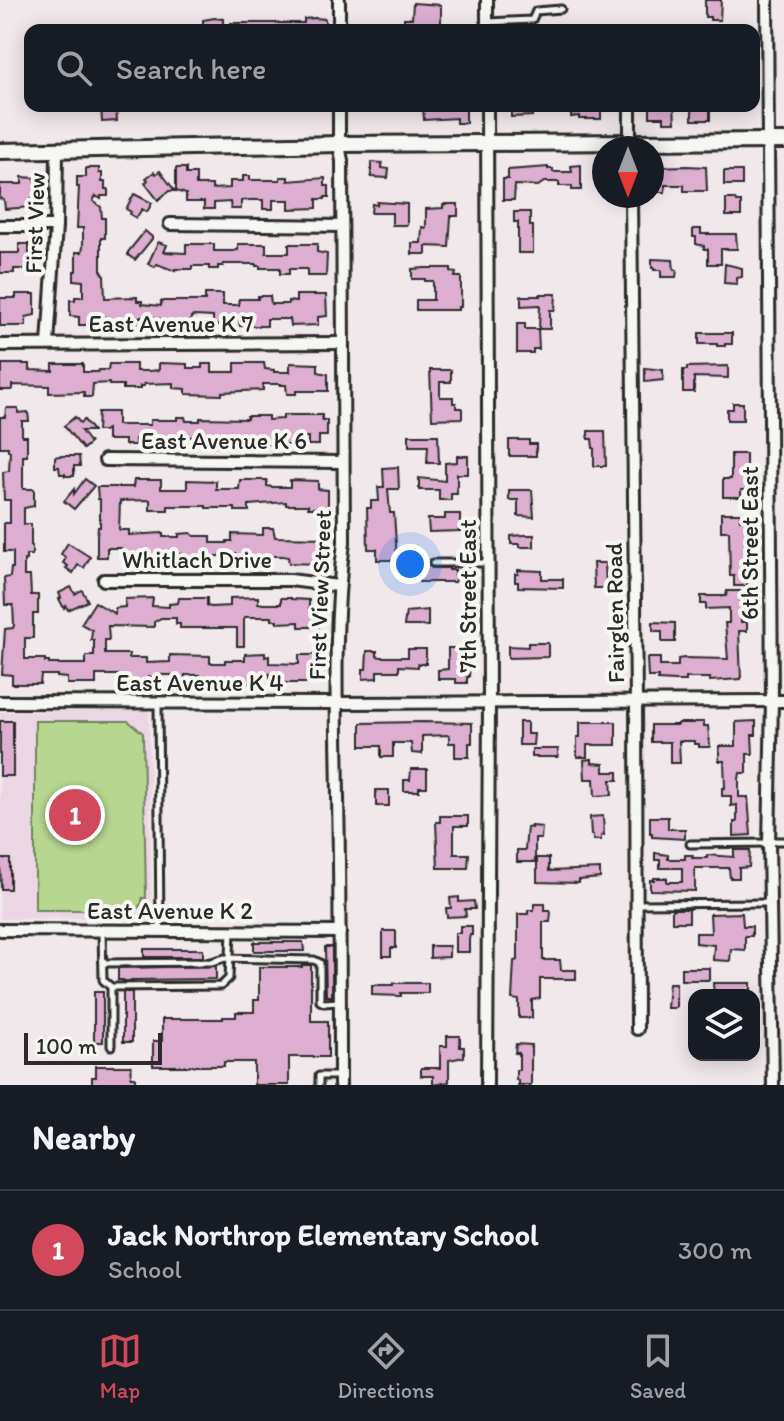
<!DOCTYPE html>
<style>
:root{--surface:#171b24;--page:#20242c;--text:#f1f3f6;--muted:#9ea1a6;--line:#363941;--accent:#d1495b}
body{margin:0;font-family:Itim,sans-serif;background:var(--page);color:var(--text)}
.controls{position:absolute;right:24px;bottom:24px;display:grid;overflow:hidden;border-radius:16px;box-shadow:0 4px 20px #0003}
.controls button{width:72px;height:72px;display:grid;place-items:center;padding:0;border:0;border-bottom:2px solid var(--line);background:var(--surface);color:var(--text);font:40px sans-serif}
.compass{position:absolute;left:592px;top:136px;width:72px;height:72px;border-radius:50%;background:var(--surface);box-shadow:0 4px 20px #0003;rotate:180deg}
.scale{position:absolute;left:24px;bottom:20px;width:138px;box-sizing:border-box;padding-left:8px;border:4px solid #2b2b2b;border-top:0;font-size:22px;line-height:28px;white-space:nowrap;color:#2b2b2b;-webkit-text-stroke:6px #f6f6f2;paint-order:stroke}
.you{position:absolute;left:410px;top:564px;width:28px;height:28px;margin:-20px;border:6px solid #fff;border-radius:50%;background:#1a73e8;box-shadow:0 0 0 12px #1a73e833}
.badge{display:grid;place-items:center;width:52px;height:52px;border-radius:50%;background:var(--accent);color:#fff;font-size:26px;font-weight:700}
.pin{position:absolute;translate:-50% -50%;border:4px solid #fff;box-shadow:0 2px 8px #0006}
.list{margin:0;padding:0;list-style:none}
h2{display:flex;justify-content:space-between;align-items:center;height:104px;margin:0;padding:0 32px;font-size:34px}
h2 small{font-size:26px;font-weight:400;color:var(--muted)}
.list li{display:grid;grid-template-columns:52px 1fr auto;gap:24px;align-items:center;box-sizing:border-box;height:120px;padding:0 32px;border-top:2px solid var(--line)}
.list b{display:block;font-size:30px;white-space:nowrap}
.list p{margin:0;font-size:26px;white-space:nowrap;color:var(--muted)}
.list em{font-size:26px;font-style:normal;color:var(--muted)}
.icon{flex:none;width:44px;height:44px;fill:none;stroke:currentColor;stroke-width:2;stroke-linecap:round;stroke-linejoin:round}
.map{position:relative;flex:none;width:784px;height:1085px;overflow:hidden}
.search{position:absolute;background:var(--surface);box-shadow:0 4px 20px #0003;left:24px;right:24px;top:24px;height:88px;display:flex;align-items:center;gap:20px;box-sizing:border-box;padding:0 28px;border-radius:16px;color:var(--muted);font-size:30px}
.sheet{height:224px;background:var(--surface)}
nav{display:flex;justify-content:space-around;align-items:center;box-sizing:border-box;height:112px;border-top:2px solid var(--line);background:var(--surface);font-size:22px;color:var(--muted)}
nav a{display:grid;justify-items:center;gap:4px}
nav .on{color:var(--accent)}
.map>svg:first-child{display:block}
</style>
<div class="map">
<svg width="784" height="1085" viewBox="0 0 784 1085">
<rect width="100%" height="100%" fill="#f1e8eb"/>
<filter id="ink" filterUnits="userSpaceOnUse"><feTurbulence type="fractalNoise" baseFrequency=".0125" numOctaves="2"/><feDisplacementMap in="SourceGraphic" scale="16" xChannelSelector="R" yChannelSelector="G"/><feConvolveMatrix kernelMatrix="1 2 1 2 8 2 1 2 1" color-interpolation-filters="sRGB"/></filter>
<g filter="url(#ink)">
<polygon fill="#ebd7e3" points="149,710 152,917 0,919 0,712"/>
<polygon fill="#b7d791" stroke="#71815e" stroke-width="2" points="35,721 128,721 143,733 146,898 142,898 142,903 136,910 35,910"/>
<g fill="#ddaed0" stroke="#2b2b2b" stroke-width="2">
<polygon points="705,0 721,0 720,20 710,20 710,17 705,17"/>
<polygon points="413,3 441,5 441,30 404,30 404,18 412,18"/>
<polygon points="214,18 223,19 223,30 203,30 203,20"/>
<polygon points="315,18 325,19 325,30 231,30 231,23 304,23 304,19"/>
<polygon points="101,106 116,106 117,121 102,122"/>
<polygon points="423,106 466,106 466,123 456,123 456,118 424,120"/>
<polygon points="511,106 532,106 532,116 511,117"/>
<polygon points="571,106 601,106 601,119 579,119 579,116 571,117"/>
<polygon points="650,106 674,106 675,122 664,122 664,117 650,117"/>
<rect x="692" y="107" width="18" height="13"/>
<polygon points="371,162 382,163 382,168 389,169 388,178 371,177"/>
<polygon points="581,165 581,190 572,190 572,186 559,186 559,182 544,182 538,186 515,185 514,200 503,200 503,179 508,179 508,170 548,167 548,169 553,169 553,172 572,172 571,166"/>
<polygon points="687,166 706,167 707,191 684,191 684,185 665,185 665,192 652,192 652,167"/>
<polygon points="86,168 99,168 99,173 102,173 102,182 105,182 105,189 108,189 108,196 101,196 101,199 96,196 93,201 101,207 102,218 105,218 105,238 101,238 101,270 104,275 105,298 137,297 137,301 142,301 142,304 161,306 161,301 205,301 205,294 223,294 223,305 239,305 239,299 258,299 258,296 270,296 271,304 288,304 288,301 296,302 296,295 326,295 327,316 318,317 318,325 291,326 290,319 267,319 267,326 240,326 239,319 224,319 224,326 213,325 213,317 194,316 191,317 190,326 163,326 163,320 153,317 138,317 137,326 106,326 106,317 89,317 89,325 79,325 79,317 70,316 70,300 75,300 75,297 83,297 83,281 74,280 74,271 76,271 76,252 82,252 83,247 83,228 77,228 79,187 77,187 77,177 86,177"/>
<polygon points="176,168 186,168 186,174 196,174 196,185 212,185 212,189 230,188 230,181 243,181 243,176 250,176 250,180 280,180 280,177 288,177 288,181 325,178 325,186 329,186 329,197 325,197 325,199 317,199 317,208 289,209 289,200 273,200 273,209 263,209 263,200 246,200 241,201 241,209 231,209 230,202 214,203 214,209 204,209 204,202 186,202 186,194 176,191"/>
<polygon points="160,171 175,191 169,191 158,200 145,183 148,180 146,178 154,172 156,174"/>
<rect x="724" y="171" width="18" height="14"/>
<polygon points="22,177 35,178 35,182 40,182 40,198 32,198 32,207 5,209 4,200 0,199 0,184 22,184"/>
<polygon points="134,194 152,203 147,212 142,209 136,218 130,214 131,212 126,209"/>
<polygon points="726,199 735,199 736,202 741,202 741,216 726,216"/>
<polygon points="377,202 407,204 407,225 392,225 392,213 371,213 372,204 377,205"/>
<polygon points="445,204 458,204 458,216 451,216 449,247 426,246 426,254 412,254 412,243 421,243 422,227 426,228 426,209 443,208 443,205"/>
<polygon points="514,212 530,212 530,226 533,226 533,253 518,253 518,222 514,222"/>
<polygon points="693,229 701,229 701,234 736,234 737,249 721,249 721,264 708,264 708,249 704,249 704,246 696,244 696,237 693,237"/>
<polygon points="145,231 152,237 152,239 135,260 128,255 128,252"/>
<polygon points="158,242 167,245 164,252 186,253 186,244 214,244 214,251 233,251 238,250 238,244 266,244 266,253 289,253 289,244 317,244 317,252 327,254 326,276 307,276 307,269 289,269 289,274 280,274 280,268 260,268 260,266 256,266 256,264 223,264 223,266 218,266 218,269 209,269 209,266 192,266 192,269 175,269 175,271 157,264 155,267 148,264"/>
<polygon points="19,244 29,244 29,253 38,253 38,269 14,269 14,273 0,273 0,253 19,253"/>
<polygon points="652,259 673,260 674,270 677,270 676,277 661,277 661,270 654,270 654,268 652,268"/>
<polygon points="725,264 742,268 742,277 737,278 737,284 724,283"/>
<polygon points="425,268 451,268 451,272 456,273 455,277 461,277 461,307 458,307 458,310 416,310 416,300 433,300 433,281 425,281 425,279 412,279 412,269"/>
<polygon points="16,294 35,294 35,315 26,317 26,326 0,326 0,298 16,298"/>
<polygon points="540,294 556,294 555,310 550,310 550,329 539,329 540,305 521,306 521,296 540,296"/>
<polygon points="517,324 525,324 525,329 538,329 539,349 533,349 533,353 517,353"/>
<polygon points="699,333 732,333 732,344 725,344 725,346 717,346 717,344 699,344"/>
<polygon points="159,363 187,364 187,368 202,368 202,364 212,364 212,372 235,372 235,363 264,363 265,369 274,370 274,372 290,372 290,363 318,364 318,372 328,374 328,391 296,391 296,394 287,394 286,385 281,385 281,384 263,384 263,390 222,392 222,395 186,394 186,389 173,388 173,383 144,384 144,386 140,386 140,389 123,389 123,385 109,385 109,383 93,384 92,397 84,397 84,392 49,393 49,386 12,385 12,390 0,390 0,373 2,373 2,364 30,364 30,370 53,371 53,364 83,364 83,372 98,372 99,370 108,370 109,364 136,364 136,371 150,371 159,370"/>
<polygon points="728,366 728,378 694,377 694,392 683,392 683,370 687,370 687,367"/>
<polygon points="645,368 663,370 663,380 645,382"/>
<polygon points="430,370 451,370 451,382 440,382 440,397 453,397 453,403 456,403 456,408 462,408 462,418 432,419"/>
<polygon points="733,403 743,403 743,420 727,420 727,409 733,409"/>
<polygon points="6,408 18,408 18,413 28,412 29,421 22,421 22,436 27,436 27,456 23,456 23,489 34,489 34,506 24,508 24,524 31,524 31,546 32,546 32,555 26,555 26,560 24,560 24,576 30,576 31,595 38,595 38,614 33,614 33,638 25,638 25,659 45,659 45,662 49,662 49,664 86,664 86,656 94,656 94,640 91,640 92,630 81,624 95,602 115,614 115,608 125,607 125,599 153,598 152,606 169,607 169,604 178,603 179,598 207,598 207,606 211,607 230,606 230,598 258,597 258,603 263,604 281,604 281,598 291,598 291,599 309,600 309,608 318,609 319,627 299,627 299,622 277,623 277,620 272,620 272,617 244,617 244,646 237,646 237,628 180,628 180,624 176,624 176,618 161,618 154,622 154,627 108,626 109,640 105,640 105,654 129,654 129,658 146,658 146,663 170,662 170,655 210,656 210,663 225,663 225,660 245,660 245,654 265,653 265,657 269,656 269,663 299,664 299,655 318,655 318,673 309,675 309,683 281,683 280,678 270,677 270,674 255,675 254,683 226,684 225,678 210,677 210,683 200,683 200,675 185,675 184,684 174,684 174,675 158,675 157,677 148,677 147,684 119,684 119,675 96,675 96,684 67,684 67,678 57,677 57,675 41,675 40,684 12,684 12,675 2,674 5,629 13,628 14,625 13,605 5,605 4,578 10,577 11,568 13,568 13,552 4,552 4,523 10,523 10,500 4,500 3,472 9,471 10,451 8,451 8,447 0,447 0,417 5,417"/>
<polygon points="98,412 117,412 117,425 150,425 150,420 177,420 177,417 185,417 186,421 200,421 200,418 247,419 247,416 268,416 268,420 283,419 283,415 322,415 322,420 327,420 327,436 319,436 319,445 308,445 308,437 293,437 292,445 264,445 264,437 249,437 248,439 239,439 238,445 210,446 210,437 205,436 187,437 186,446 158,445 158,438 135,439 135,445 125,445 125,440 107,440 107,429 104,431 97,431"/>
<polygon points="75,417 80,423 84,420 93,431 81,431 90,443 83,449 64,426"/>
<polygon points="588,431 605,431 606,466 594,466 594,448 593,448 592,439 588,439"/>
<polygon points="409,435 438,435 439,463 427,463 428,446 409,446"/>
<polygon points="509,440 529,440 529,444 536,444 536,456 509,456"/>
<polygon points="731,454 746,454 746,478 750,478 750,490 741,490 741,497 723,497 723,479 731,479"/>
<polygon points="59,456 79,456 80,466 74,466 74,476 65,476 65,474 60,474 59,467 55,467 55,457"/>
<polygon points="457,456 468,456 468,474 457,474 457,494 451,494 451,500 439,500 439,490 419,490 419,478 445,481 445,463 457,462"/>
<polygon points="398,467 399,489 388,489 390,513 394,513 397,560 377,560 377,549 368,549 367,508 371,508 371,501 379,501 378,487 384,487 383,468"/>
<polygon points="85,479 94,486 74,509 64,501 74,489 74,494"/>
<polygon points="134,480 161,480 161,489 187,489 187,480 216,481 216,489 239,489 240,480 267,480 267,486 272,487 290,487 290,480 318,481 318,489 328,490 328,512 320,512 320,508 308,508 308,505 286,505 286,502 249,505 249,511 235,511 235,508 206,508 206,506 168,506 168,510 150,510 150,500 120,501 119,530 129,530 129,535 163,533 163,537 179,537 179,534 191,533 194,536 211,536 211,543 227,543 227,541 232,541 232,534 263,535 263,528 273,528 275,537 326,538 326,555 319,555 319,564 289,563 288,557 283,556 266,556 266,563 237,563 236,554 210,557 210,563 182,563 182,554 160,554 160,563 132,563 132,554 123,553 121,548 107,548 107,557 97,557 97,535 98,527 100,527 100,499 98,499 97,487 133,487"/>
<polygon points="509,490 532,490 534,517 518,516 518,500 509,500"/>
<polygon points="721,513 740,513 740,520 749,520 747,586 734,586 734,576 730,576 729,531 721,531"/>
<polygon points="445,514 460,514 460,531 429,532 428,519 445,519"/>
<polygon points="524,535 534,535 534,547 520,547 520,544 511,544 511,536"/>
<polygon points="68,543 90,557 84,568 78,565 73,573 66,568 68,566 63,563 66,558 61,554"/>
<polygon points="419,562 428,562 429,566 432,568 449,568 449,570 455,570 455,582 419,582"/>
<polygon points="593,563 605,563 606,588 594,588"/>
<polygon points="518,570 542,571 542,579 563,579 563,588 518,587 518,582 515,582 515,574 518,574"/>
<polygon points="71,587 75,594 82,590 88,601 68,610 66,606 64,608 59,599 61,598 59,593"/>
<polygon points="727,591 740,591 741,622 747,622 747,631 739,631 741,679 710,681 710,678 686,678 686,681 675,681 658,680 658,677 648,677 647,658 660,658 660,666 678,666 678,659 684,658 728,659 725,623 729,623 729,608 706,609 706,604 701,604 701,596 726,596"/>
<polygon points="428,610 428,626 404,626 406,612"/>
<polygon points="653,622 675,623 675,642 662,642 662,631 653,631"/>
<polygon points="528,643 548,643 548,657 508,658 508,646 528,647"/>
<polygon points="448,648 465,648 465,659 470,659 469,677 467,677 467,683 456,683 456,679 438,679 438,670 448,669"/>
<polygon points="408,649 426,649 426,664 418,664 418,667 399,666 399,671 377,671 377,678 363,679 363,669 366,669 367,651 377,651 377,656 381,657 408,657"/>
<rect x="0" y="721" width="13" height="55"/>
<polygon points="756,721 756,735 752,735 753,754 747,754 747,773 740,773 739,779 739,797 748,797 751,835 734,836 734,822 737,822 737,805 731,806 731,796 722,796 722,788 725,788 724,761 719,761 719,746 736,746 736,722"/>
<polygon points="423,722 472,723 472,743 469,743 469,757 455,757 455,743 449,743 449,735 422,736 422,754 412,753 411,743 393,743 393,757 381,757 381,746 361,746 361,723"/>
<polygon points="519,722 527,722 527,734 534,734 533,745 519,745"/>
<polygon points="580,722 616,722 616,745 587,745 587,757 577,757 577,737 580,737"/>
<polygon points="694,722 704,722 704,726 708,726 710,747 699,747 699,744 694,744 694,741 679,741 680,763 670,763 670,742 651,742 651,725 678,725 678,723 694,723"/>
<rect x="532" y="749" width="26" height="8"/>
<polygon points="592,759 592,763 604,764 604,772 618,772 618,780 611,780 612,795 595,796 594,779 585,779 584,760"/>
<polygon points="411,769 427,769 427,787 419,787 419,791 404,791 404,780 410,780"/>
<rect x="376" y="790" width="13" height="16"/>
<polygon points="440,816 468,816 468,826 454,826 454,854 469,854 468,868 438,868 436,822 440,822"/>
<polygon points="603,816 604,835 601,835 601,840 593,840 593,835 591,835 590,817"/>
<polygon points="650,817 668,817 668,829 685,829 685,839 652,837 652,833 650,833"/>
<polygon points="531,826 542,827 541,839 535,839 535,862 517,862 517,850 525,850 527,827 531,828"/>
<polygon points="734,850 750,850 749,867 739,868 739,878 730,878 729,868 695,868 695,891 650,890 650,880 654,880 654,878 667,878 667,882 682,882 682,868 660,868 660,860 655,860 655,853 668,855 668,859 685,859 685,855 693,855 692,858 707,858 707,855 734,857"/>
<polygon points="537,858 549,858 549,871 600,869 600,878 579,880 579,883 537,882"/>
<polygon points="0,859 10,859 10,889 1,889"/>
<polygon points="459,897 459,902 474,901 475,909 465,909 466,916 447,917 446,908 451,908 450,898"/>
<polygon points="534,904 545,904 545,910 550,910 551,912 550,922 543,922 543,960 560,960 561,970 576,970 576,979 540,979 540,998 532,1000 532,1018 519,1018 519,1000 512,999 514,961 518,960 518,914 528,914 528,910 534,910"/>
<rect x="672" y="909" width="17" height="13"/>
<polygon points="742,913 743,926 752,926 752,936 745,936 745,950 731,949 730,961 713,960 714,945 696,943 696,933 711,933 710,914"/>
<polygon points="460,926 472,926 472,935 470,935 469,939 469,952 455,952 455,933 460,933"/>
<polygon points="383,931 396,931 396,948 391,948 391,956 383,956"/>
<polygon points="254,942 303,942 304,951 254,951"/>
<polygon points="430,946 449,946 449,957 430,958"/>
<polygon points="325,947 332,947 332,996 326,996"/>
<rect x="144" y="949" width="59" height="8"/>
<polygon points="302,965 311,965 311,1021 328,1021 328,1057 289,1057 289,1085 254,1085 254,1062 224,1062 224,1066 153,1066 153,1041 162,1041 162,1019 223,1019 223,1017 236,1017 236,1012 254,1012 254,1000 259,1000 259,967 302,967"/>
<polygon points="216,966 216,979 132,980 132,981 123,981 123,980 118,980 118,968"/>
<rect x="681" y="968" width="28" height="12"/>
<polygon points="394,983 428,983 428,993 401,993 401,996 372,995 372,985 394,985"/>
<polygon points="669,983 676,983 676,1008 667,1008"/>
<polygon points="713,983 751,983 751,995 714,995"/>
<rect x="94" y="992" width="9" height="50"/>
<rect x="123" y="992" width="9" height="50"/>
<polygon points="447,1036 460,1036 460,1047 464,1047 464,1057 449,1060 449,1082 433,1085 433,1076 421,1076 421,1068 440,1068 440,1046 447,1046"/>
<polygon points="516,1044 531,1045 531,1085 518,1085 518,1080 516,1080 516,1070 519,1070 519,1053 515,1053"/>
<polygon points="96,1066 131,1066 131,1077 135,1077 135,1085 92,1085 92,1077 96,1077"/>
</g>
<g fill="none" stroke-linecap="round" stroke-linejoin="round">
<defs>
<g id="lane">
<polyline points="488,22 532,20 536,11 561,9"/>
<polyline points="433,563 487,563"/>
<polyline points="158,704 160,930"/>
<polyline points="769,841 784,841"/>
<polyline points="690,844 768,843"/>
<polyline points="636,904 769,903"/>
<polyline points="102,932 103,980 111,987 221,986 229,978 231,932"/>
<polyline points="103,960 105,963 211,962 225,958 314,960 320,963 320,1001 324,1003 339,1002"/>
<polyline points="111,987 111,1046"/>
<polyline points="319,1085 319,1076 339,1076"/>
</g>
<g id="street">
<polyline points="487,0 487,30"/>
<polyline points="767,0 772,701 769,843 773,1085"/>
<polyline points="339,30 339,0"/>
<path d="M339 106V144L342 161 344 542C333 628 337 711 338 798 340 894 340 989 340 1085"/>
<polyline points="630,106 630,146"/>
<polyline points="631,196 636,701 637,1029"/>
<polyline points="170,224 342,226"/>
<polyline points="0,226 56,226"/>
<polyline points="48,344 56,226 57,151"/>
<polyline points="0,345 343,343"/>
<polyline points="105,460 343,462"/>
<polyline points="104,580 290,580 338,586"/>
<polyline points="0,702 337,703 784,701"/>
<polyline points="0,930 340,932"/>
<polyline points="487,1085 489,701 487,106"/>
</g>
<polyline id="secondary" points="0,151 339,144 784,141"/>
</defs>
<use href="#lane" stroke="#2b2b2b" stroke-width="11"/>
<use href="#street" stroke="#2b2b2b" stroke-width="16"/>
<use href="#secondary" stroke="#2b2b2b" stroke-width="20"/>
<use href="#lane" stroke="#f6f6f2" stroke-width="5"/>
<use href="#street" stroke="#f6f6f2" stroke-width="10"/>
<use href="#secondary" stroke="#f6f6f2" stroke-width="14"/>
</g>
</g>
<g text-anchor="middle" stroke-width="8" stroke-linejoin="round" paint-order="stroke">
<g font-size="24" fill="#2b2b2b" stroke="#f6f6f2">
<text transform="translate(35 223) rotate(-88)" y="8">First View</text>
<text x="171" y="332">East Avenue K 7</text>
<text x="224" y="449">East Avenue K 6</text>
<text transform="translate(750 543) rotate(-90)" y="8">6th Street East</text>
<text x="197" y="568">Whitlach Drive</text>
<text transform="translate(320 595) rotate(-88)" y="8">First View Street</text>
<text transform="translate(468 596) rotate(-90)" y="8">7th Street East</text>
<text transform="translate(615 613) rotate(-91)" y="8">Fairglen Road</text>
<text x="200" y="691">East Avenue K 4</text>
<text x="170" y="919">East Avenue K 2</text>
</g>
</g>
</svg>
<div class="controls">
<button><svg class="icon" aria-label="layers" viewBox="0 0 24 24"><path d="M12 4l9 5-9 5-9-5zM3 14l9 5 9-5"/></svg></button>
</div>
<svg class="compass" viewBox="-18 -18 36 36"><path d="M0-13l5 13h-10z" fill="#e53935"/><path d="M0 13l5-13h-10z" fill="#9ea1a6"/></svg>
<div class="scale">100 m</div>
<div class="you"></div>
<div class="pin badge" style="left:75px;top:815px">1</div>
<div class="search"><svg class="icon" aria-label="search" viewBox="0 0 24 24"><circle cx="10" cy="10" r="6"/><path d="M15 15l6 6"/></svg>Search here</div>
</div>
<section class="sheet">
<h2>Nearby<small></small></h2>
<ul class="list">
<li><span class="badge">1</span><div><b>Jack Northrop Elementary School</b><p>School</p></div><em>300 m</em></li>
</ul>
</section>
<nav>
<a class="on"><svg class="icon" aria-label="map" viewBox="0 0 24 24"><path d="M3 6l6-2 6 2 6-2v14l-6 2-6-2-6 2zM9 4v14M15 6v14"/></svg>Map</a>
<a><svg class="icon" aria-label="directions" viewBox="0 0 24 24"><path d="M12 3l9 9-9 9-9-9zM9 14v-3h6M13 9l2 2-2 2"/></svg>Directions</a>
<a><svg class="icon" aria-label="saved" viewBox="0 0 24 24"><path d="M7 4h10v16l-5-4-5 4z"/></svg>Saved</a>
</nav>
